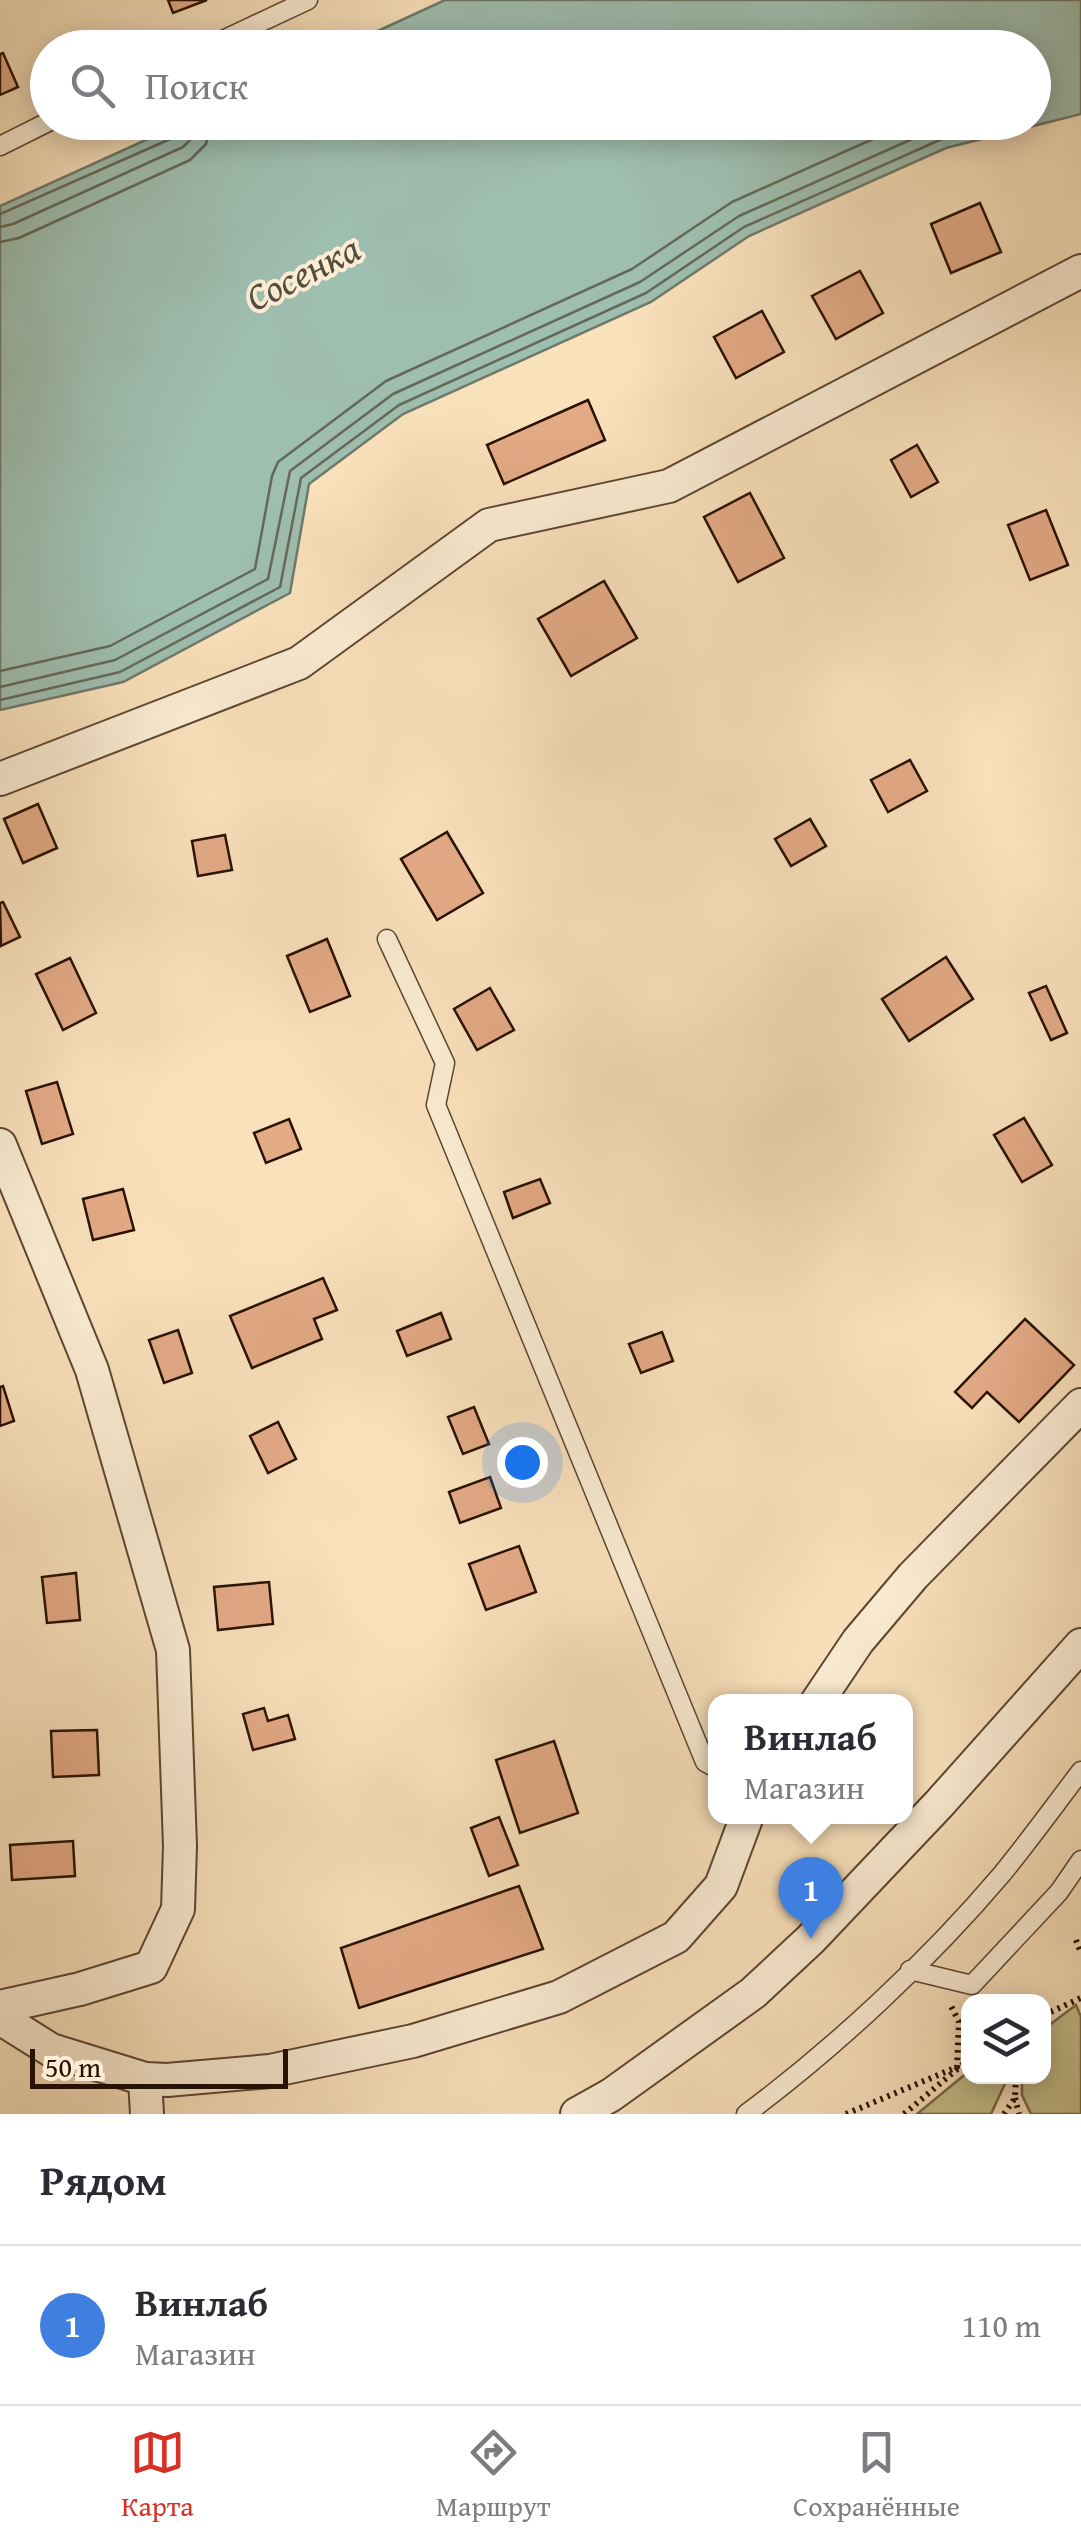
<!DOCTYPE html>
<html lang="ru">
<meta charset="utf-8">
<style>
:root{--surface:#fff;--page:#f7f7f7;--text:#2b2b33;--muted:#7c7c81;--line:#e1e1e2;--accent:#d93025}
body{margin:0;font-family:"Gentium Book Plus",serif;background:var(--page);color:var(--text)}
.controls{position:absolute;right:30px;bottom:30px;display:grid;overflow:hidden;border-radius:20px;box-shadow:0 5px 25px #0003}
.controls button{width:90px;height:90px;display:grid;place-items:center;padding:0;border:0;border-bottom:2px solid var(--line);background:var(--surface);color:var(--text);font:50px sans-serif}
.scale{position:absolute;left:30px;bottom:25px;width:258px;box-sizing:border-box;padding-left:10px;border:5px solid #291103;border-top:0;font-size:28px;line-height:35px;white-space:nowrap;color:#291103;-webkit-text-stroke:8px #fbecd3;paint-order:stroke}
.you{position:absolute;left:522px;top:1462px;width:35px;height:35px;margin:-25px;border:8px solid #fff;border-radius:50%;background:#1a73e8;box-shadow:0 0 0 15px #1a73e833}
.badge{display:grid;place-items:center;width:65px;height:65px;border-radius:50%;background:var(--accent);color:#fff;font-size:32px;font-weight:700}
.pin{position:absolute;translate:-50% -82px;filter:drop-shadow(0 2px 5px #0008)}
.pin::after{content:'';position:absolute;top:52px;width:35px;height:30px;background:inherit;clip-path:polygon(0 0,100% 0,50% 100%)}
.popup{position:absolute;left:708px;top:1694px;width:205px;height:130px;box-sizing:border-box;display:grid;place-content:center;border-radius:20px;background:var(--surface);filter:drop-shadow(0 2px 8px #0005);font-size:32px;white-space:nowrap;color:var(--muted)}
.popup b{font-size:38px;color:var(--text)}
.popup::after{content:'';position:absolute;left:50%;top:100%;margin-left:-20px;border:20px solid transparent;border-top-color:var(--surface)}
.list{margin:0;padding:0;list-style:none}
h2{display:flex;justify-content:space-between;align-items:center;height:130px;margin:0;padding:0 40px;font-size:42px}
h2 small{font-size:32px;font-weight:400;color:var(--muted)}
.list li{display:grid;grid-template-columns:65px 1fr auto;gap:30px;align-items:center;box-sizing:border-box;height:160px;padding:0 40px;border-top:2px solid var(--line)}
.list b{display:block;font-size:38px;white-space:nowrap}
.list p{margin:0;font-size:32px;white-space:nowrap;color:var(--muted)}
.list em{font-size:32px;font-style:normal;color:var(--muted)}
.icon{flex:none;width:55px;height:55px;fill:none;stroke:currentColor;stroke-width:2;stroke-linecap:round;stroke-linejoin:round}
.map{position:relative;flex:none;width:1081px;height:2114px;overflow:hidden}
.search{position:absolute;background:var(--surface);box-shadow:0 5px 25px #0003;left:30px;right:30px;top:30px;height:110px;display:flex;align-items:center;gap:25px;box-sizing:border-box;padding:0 35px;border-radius:55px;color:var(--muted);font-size:38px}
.sheet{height:290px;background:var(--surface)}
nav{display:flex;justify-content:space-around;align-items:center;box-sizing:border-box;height:140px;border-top:2px solid var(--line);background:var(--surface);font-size:28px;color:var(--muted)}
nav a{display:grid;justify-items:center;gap:5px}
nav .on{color:var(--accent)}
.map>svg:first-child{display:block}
</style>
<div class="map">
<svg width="1081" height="2114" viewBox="0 0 1081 2114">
<rect width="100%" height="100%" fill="#f9e1bc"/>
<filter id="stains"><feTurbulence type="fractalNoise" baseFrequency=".002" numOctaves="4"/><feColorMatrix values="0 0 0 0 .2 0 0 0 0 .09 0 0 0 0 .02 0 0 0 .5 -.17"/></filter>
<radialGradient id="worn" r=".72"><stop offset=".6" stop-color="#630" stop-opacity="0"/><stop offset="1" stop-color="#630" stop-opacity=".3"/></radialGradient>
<g fill="#c6c08b" stroke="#786847" stroke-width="2.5">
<polygon points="1076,2005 1081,2017 1081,2114 1031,2114 1022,2095 1022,2077 1044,2076 1044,2029"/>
<polygon points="968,2072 968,2076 1008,2077 991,2114 917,2114"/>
</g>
<polygon fill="#9ebeaf" stroke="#6f796a" stroke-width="2.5" points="445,0 1081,0 1081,114 946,148 749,236 651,302 403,414 309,484 290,593 123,682 0,710 0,206 183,123 1034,122 1034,48 343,47"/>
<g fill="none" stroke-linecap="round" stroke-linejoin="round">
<g stroke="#646859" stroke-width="2.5">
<polyline points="0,214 177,136 182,131 184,122"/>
<polyline points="0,227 13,224 183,147 193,137 196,122"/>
<polyline points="0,242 19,238 190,160 206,144 211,122"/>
<polyline points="0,671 110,646 255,569 272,476 278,462 386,381 632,269 732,202 911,122"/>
<polyline points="0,687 115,660 268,579 290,471 393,394 640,282 739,216 937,128 955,122"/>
<polyline points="0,700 120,672 280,587 301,478 399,405 646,293 744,227 942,139 1006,122"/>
</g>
</g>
<g fill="#e3aa86" stroke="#291103" stroke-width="2.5">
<polygon points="168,0 207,0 173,13"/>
<polygon points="3,53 18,87 0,95 0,54"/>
<polygon points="980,203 1001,252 951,273 931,224"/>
<polygon points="860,271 883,313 836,339 812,296"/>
<polygon points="762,311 784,352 736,378 714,337"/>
<polygon points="588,400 605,440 504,484 487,445"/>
<polygon points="917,445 938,482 911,497 891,460"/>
<polygon points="750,493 784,558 738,582 704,517"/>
<polygon points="1046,510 1068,565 1030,580 1008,525"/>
<polygon points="604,581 637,638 571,676 538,619"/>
<polygon points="910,760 927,791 888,812 871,780"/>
<polygon points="38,804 57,848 23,863 4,819"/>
<polygon points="810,819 826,846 791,866 775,839"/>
<polygon points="447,832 483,893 437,920 401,859"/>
<polygon points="225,835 232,870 198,876 192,841"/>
<polygon points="3,902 20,937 1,946 0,903"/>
<polygon points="327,939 350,996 310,1012 287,956"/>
<polygon points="946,957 973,999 909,1041 882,999"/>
<polygon points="70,958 96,1013 63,1030 36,974"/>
<polygon points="1046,986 1067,1033 1051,1040 1029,993"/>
<polygon points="490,988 514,1030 477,1050 454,1009"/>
<polygon points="57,1082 73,1134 42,1144 26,1091"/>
<polygon points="1024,1118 1052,1165 1022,1182 994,1135"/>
<polygon points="289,1119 301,1149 266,1163 254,1133"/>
<polygon points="540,1179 550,1203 513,1218 504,1192"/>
<polygon points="123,1189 134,1230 93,1240 83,1199"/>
<polygon points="323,1278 337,1310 314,1319 322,1339 252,1368 230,1316"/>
<polygon points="441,1313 451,1339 407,1356 397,1331"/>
<polygon points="1025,1319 1074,1365 1019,1422 987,1392 972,1408 955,1392"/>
<polygon points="178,1330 192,1373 164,1383 149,1340"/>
<polygon points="662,1332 673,1361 641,1373 629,1344"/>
<polygon points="3,1386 14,1421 0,1426 0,1387"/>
<polygon points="474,1407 489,1444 463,1454 448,1417"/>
<polygon points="278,1422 296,1459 268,1473 250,1436"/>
<polygon points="490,1477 501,1508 460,1523 449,1492"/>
<polygon points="519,1546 536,1592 486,1610 469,1564"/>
<polygon points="76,1573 80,1620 47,1623 42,1577"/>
<polygon points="269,1582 273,1624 218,1630 214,1587"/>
<polygon points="264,1708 268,1721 288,1715 295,1739 253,1750 243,1714"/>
<polygon points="97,1730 99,1775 53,1777 51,1731"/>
<polygon points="554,1741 578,1813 520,1833 496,1760"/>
<polygon points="499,1817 518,1865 489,1876 471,1828"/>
<polygon points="73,1841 75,1876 12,1880 10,1845"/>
<polygon points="519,1886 543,1949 359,2008 341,1948"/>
</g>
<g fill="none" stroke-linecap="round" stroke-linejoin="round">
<defs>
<g id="service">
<polyline points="206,48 308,0"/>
<polyline points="0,146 48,122"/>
<polyline points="387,939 445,1063 436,1105 705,1762 716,1768"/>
<polyline points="910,1970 972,1985 1059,1892 1081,1860"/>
<path d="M746 2114C836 2047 929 1960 1002 1874 1029 1841 1055 1805 1081 1771"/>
</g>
<g id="minor">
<polyline points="0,779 299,663 489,525 669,486 1081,271"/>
<polyline points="0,1145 92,1370 173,1650 180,1846 178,1909 151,1967 80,1989 0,2007"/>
<polyline points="817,1702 858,1641 913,1576 1081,1405"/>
<polyline points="0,2018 51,2050 145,2079 167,2080 270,2071 413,2041 559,1997 676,1937 721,1886 747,1816"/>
<polyline points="145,2079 147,2114"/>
<polyline points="577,2114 611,2095 753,1993 811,1939 939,1804 1081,1645"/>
</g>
</defs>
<use href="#service" stroke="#5d4531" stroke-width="21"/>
<use href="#minor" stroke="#5d4531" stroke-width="36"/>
<g stroke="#291103" stroke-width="6" stroke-dasharray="2.5 5" stroke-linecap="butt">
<polyline points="1076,1940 1081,1953"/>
<polyline points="1044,2015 1081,1998"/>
<polyline points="1015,2098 1019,2114"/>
<polyline points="846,2114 957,2067 959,2022 951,2006"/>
<polyline points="904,2114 968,2060"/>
<polyline points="1004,2114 1015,2098 1016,2076"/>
</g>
<use href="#service" stroke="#fbecd3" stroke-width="18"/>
<use href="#minor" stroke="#fbecd3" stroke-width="32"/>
</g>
<g text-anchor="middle" stroke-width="8" stroke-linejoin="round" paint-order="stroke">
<g font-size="38" font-style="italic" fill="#524e3f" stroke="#fbecd3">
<text transform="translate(303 273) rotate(-27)" y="13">Сосенка</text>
</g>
</g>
<rect width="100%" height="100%" filter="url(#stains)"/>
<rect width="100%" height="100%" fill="url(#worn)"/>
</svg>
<div class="controls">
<button><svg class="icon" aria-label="layers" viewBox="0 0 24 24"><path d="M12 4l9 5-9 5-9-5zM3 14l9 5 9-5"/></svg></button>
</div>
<div class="scale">50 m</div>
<div class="you"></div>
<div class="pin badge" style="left:811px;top:1939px;background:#3f7fe0">1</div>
<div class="popup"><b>Винлаб</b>Магазин</div>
<div class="search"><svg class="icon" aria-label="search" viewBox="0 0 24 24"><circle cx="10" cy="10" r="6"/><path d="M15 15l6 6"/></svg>Поиск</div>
</div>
<section class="sheet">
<h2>Рядом<small></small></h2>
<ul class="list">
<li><span class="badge" style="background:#3f7fe0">1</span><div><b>Винлаб</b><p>Магазин</p></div><em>110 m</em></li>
</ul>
</section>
<nav>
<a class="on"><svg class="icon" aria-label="map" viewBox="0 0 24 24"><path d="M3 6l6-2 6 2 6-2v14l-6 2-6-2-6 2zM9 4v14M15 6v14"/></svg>Карта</a>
<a><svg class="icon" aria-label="directions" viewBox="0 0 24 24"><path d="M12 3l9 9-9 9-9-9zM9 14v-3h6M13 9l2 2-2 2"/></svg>Маршрут</a>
<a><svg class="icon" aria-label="saved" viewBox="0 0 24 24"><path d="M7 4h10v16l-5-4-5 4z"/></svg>Сохранённые</a>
</nav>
